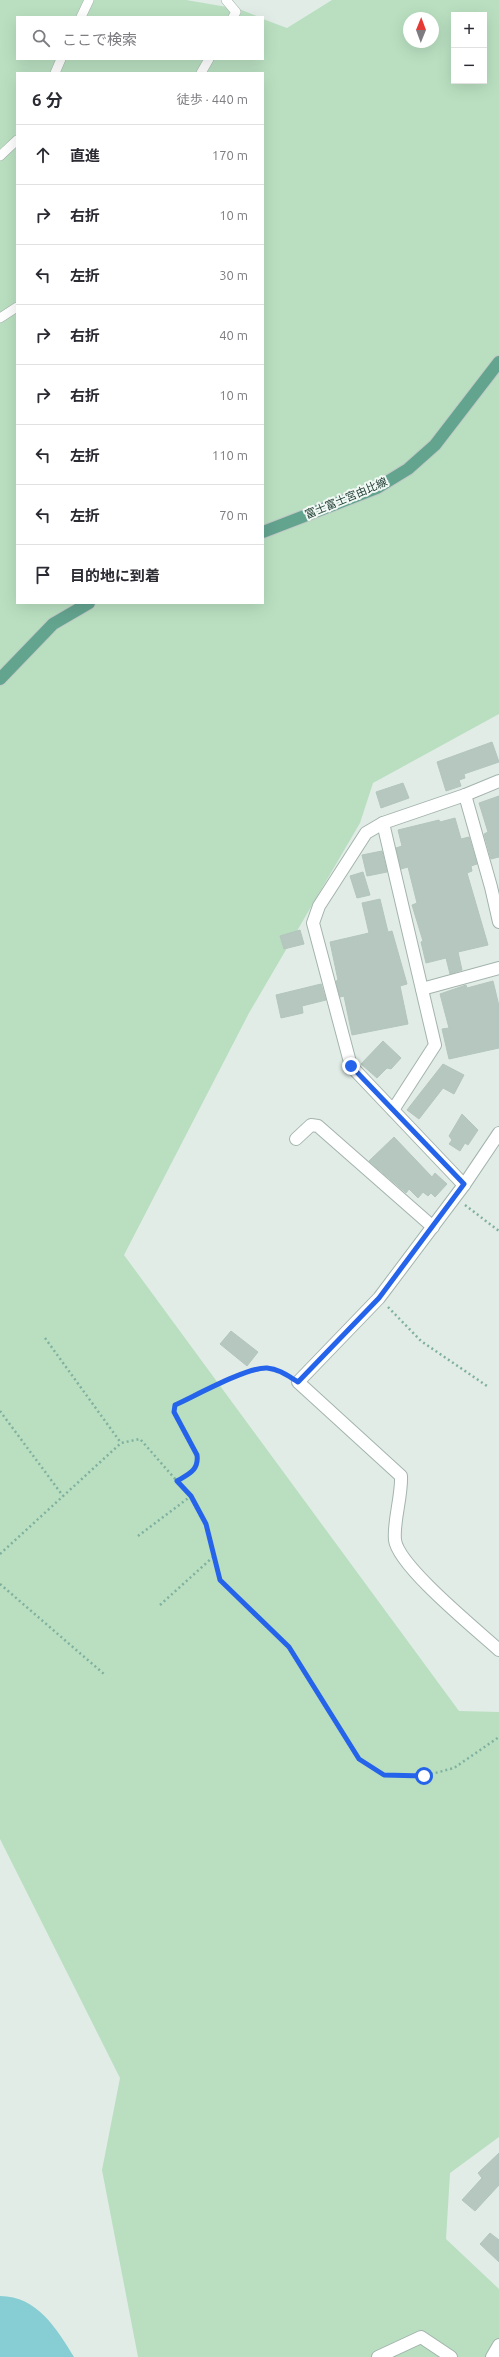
<!DOCTYPE html>
<html lang="ja">
<meta charset="utf-8">
<style>
:root{--surface:#fff;--page:#f7f7f7;--text:#2b2b33;--muted:#7c7c81;--line:#e1e1e2}
body{margin:0;font-family:Ubuntu,"Noto Sans JP",sans-serif;background:var(--page);color:var(--text)}
.controls{position:absolute;right:12px;top:12px;display:grid;overflow:hidden;border-radius:0px;box-shadow:0 4px 16px #0002}
.controls button{width:36px;height:36px;display:grid;place-items:center;padding:0;border:0;border-bottom:1px solid var(--line);background:var(--surface);color:var(--text);font:20px sans-serif}
.compass{position:absolute;left:403px;top:12px;width:36px;height:36px;border-radius:50%;background:var(--surface);box-shadow:0 4px 16px #0002;rotate:1deg}
.stop{position:absolute;width:12px;height:12px;margin:-9px;border:3px solid #2563eb;border-radius:50%;background:#fff}
.stop.end{background:#2563eb;border-color:#fff;box-shadow:0 1px 4px #0008}
.list{margin:0;padding:0;list-style:none}
h2{display:flex;justify-content:space-between;align-items:center;height:52px;margin:0;padding:0 16px;font-size:17px}
h2 small{font-size:13px;font-weight:400;color:var(--muted)}
.list li{display:grid;grid-template-columns:26px 1fr auto;gap:12px;align-items:center;box-sizing:border-box;height:60px;padding:0 16px;border-top:1px solid var(--line)}
.list b{display:block;font-size:15px;white-space:nowrap}
.list em{font-size:13px;font-style:normal;color:var(--muted)}
.icon{flex:none;width:22px;height:22px;fill:none;stroke:currentColor;stroke-width:2;stroke-linecap:round;stroke-linejoin:round}
.map{position:relative;flex:none;width:499px;height:2357px;overflow:hidden}
.search{position:absolute;background:var(--surface);box-shadow:0 4px 16px #0002;left:16px;top:16px;width:248px;height:44px;display:flex;align-items:center;gap:10px;box-sizing:border-box;padding:0 14px;border-radius:0px;color:var(--muted);font-size:15px}
.panel{position:absolute;background:var(--surface);box-shadow:0 4px 16px #0002;left:16px;top:72px;width:248px;height:532px;border-radius:0px}
.map>svg:first-child{display:block}
</style>
<div class="map">
<svg width="499" height="2357" viewBox="0 0 499 2357">
<rect width="100%" height="100%" fill="#e1ece6"/>
<path fill="#b9dfc0" fill-rule="evenodd" d="M0 0H186L239 9 259 17H17V59H263V19L287 28 332 0H499V714L373 783 360 823 249 1013 124 1255 459 1711 499 1712V2137L450 2173 446 2239 499 2289V2357H138L102 2170 120 2078 0 1839ZM454 15H484V81H454ZM409 18H433V42H409ZM17 73H263V603H17Z"/>
<path fill="#86cdd4" d="M0 2296C37 2296 57 2329 74 2357H0Z"/>
<g fill="#b6c7bf" stroke="#b3c6bd">
<polygon points="492,742 499,762 464,774 465,778 459,780 461,786 446,791 437,762"/>
<polygon points="403,783 409,798 381,808 376,792"/>
<polygon points="499,796 499,857 491,859 484,834 488,832 479,803"/>
<polygon points="455,818 461,839 469,837 477,864 471,866 472,871 467,873 488,945 458,952 462,970 450,974 446,958 426,963 421,942 423,941 412,905 417,903 408,867 401,869 396,848 402,846 398,830 439,820 440,822"/>
<polygon points="382,851 387,872 367,876 362,855"/>
<polygon points="363,872 370,895 357,898 350,876"/>
<polygon points="380,899 388,932 392,931 407,984 400,986 408,1024 352,1035 344,996 340,997 336,981 338,980 330,942 369,933 362,903"/>
<polygon points="300,930 304,944 284,949 280,936"/>
<polygon points="493,981 499,1006 499,1048 449,1059 442,1029 449,1028 440,994 466,985 467,988"/>
<polygon points="321,984 326,1000 302,1006 303,1013 281,1018 276,995"/>
<polygon points="383,1041 401,1058 391,1069 387,1068 377,1078 361,1064"/>
<polygon points="443,1064 464,1075 454,1094 443,1088 419,1119 407,1110"/>
<polygon points="462,1114 478,1130 468,1145 465,1143 460,1151 449,1144 452,1140 449,1136"/>
<polygon points="394,1137 432,1177 435,1173 447,1184 435,1197 431,1193 428,1196 423,1192 418,1198 409,1189 406,1193 369,1161"/>
<polygon points="231,1331 258,1352 247,1366 220,1344"/>
<polygon points="499,2153 499,2185 475,2211 462,2200 482,2178 478,2173"/>
<polygon points="490,2233 499,2240 499,2262 480,2244"/>
</g>
<g fill="none" stroke-linecap="round" stroke-linejoin="round">
<defs>
<g id="service">
<polyline points="226,0 236,12 233,17"/>
<polyline points="81,17 89,0"/>
<polyline points="55,73 61,59"/>
<polyline points="201,73 209,59"/>
<polyline points="0,156 17,140"/>
<polyline points="0,318 17,307"/>
</g>
<g id="minor">
<polyline points="465,795 491,887 499,922"/>
<polyline points="383,823 435,1045 393,1110"/>
<polyline points="422,989 499,968"/>
<path d="M499 1133 464 1185 379 1298 298 1382 401 1476C402 1496 393 1522 395 1540 398 1566 477 1630 499 1650"/>
<polyline points="296,1139 311,1125 318,1126 433,1227"/>
<polyline points="464,1185 351,1066 313,923 319,906 366,833 383,823 465,795 499,781"/>
<polyline points="378,2357 421,2337 451,2357"/>
<polyline points="492,2357 499,2345"/>
</g>
<g id="primary">
<polyline points="263,532 377,488 408,469 435,445 499,362"/>
<polyline points="0,679 53,624 89,603"/>
</g>
</defs>
<use href="#service" stroke="#a3b4ad" stroke-width="10"/>
<use href="#minor" stroke="#a3b4ad" stroke-width="14"/>
<use href="#primary" stroke="#c1c9c6" stroke-width="14"/>
<g stroke="#80b19f" stroke-width="2.5" stroke-dasharray="2 3" stroke-linecap="butt">
<polyline points="465,1205 499,1231"/>
<polyline points="388,1307 421,1341 487,1386"/>
<polyline points="45,1338 121,1443"/>
<polyline points="0,1411 63,1496"/>
<polyline points="177,1481 191,1496 206,1524 220,1580 289,1647 359,1759 384,1775 424,1776 454,1768 499,1737"/>
<polyline points="138,1536 191,1496"/>
<path d="M0 1554 121 1443 140 1439 177 1481C182 1478 190 1475 193 1471 205 1457 182 1427 174 1412L175 1405 242 1374 266 1368 287 1375"/>
<polyline points="0,1584 104,1674"/>
<polyline points="160,1605 213,1557"/>
</g>
<use href="#service" stroke="#fff" stroke-width="9"/>
<use href="#minor" stroke="#fff" stroke-width="12"/>
<use href="#primary" stroke="#63a48f" stroke-width="12"/>
</g>
<g fill="none" stroke-linecap="round" stroke-linejoin="round">
<path stroke="#2563eb" stroke-width="5" d="M351 1066 464 1184 379 1298 298 1382C288 1376 279 1369 267 1368 247 1367 195 1396 175 1405L174 1412 197 1455C199 1470 189 1474 177 1481L191 1496 206 1524 220 1580 289 1647 359 1759 384 1775 424 1776"/>
</g>
<g text-anchor="middle" stroke-width="4" stroke-linejoin="round" paint-order="stroke">
<g font-size="11" fill="#203e34" stroke="#f2f9f5">
<text transform="translate(346 498) rotate(-23)" y="4">富士富士宮由比線</text>
</g>
</g>
</svg>
<div class="controls">
<button>+</button>
<button>−</button>
</div>
<svg class="compass" viewBox="-18 -18 36 36"><path d="M0-13l5 13h-10z" fill="#e53935"/><path d="M0 13l5-13h-10z" fill="#7c7c81"/></svg>
<div class="stop" style="left:424px;top:1776px"></div>
<div class="stop end" style="left:351px;top:1066px"></div>
<div class="search"><svg class="icon" aria-label="search" viewBox="0 0 24 24"><circle cx="10" cy="10" r="6"/><path d="M15 15l6 6"/></svg>ここで検索</div>
<section class="panel">
<h2>6 分<small>徒歩 · 440 m</small></h2>
<ul class="list">
<li><svg class="icon" aria-label="ahead" viewBox="0 0 24 24"><path d="M12 20V5M6 11l6-6 6 6"/></svg><div><b>直進</b></div><em>170 m</em></li>
<li><svg class="icon" aria-label="right" viewBox="0 0 24 24"><path d="M7 20v-9h11M14 6l5 5-5 5"/></svg><div><b>右折</b></div><em>10 m</em></li>
<li><svg class="icon" aria-label="left" viewBox="0 0 24 24"><path d="M17 20v-9H6M10 6l-5 5 5 5"/></svg><div><b>左折</b></div><em>30 m</em></li>
<li><svg class="icon" aria-label="right" viewBox="0 0 24 24"><path d="M7 20v-9h11M14 6l5 5-5 5"/></svg><div><b>右折</b></div><em>40 m</em></li>
<li><svg class="icon" aria-label="right" viewBox="0 0 24 24"><path d="M7 20v-9h11M14 6l5 5-5 5"/></svg><div><b>右折</b></div><em>10 m</em></li>
<li><svg class="icon" aria-label="left" viewBox="0 0 24 24"><path d="M17 20v-9H6M10 6l-5 5 5 5"/></svg><div><b>左折</b></div><em>110 m</em></li>
<li><svg class="icon" aria-label="left" viewBox="0 0 24 24"><path d="M17 20v-9H6M10 6l-5 5 5 5"/></svg><div><b>左折</b></div><em>70 m</em></li>
<li><svg class="icon" aria-label="arrive" viewBox="0 0 24 24"><path d="M6 21V4h12l-3 4 3 4H6"/></svg><div><b>目的地に到着</b></div></li>
</ul>
</section>
</div>
